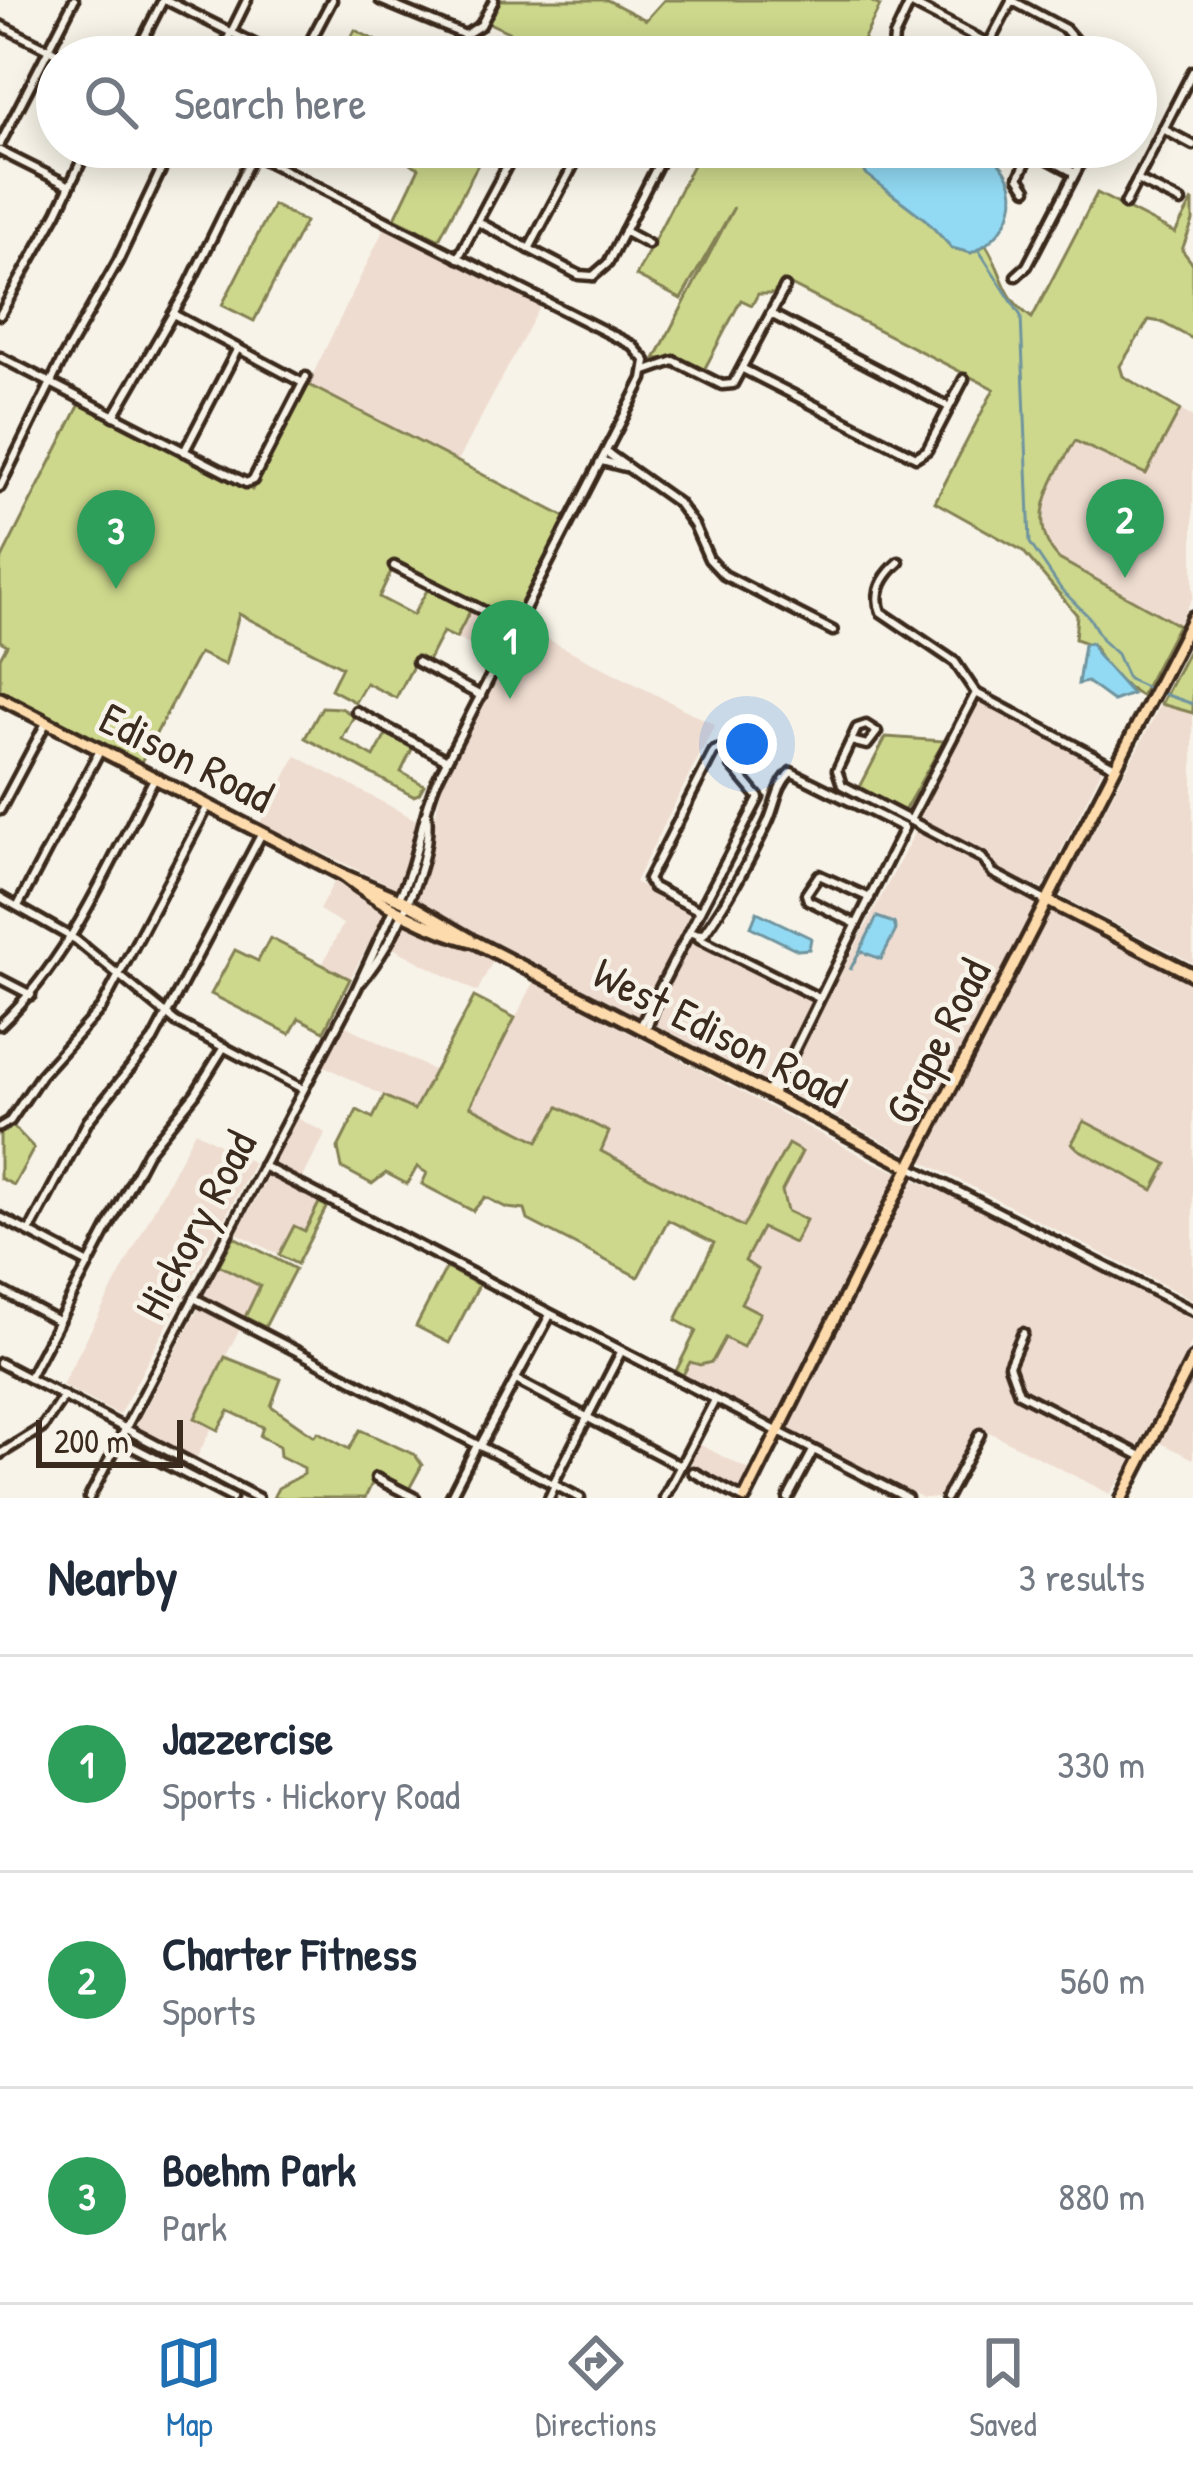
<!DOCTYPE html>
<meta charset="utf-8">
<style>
:root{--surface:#fff;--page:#f2f2f3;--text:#1f2937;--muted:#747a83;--line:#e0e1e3;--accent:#1f6fb2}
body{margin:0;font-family:"Patrick Hand",sans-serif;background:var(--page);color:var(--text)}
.scale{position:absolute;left:36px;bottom:30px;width:147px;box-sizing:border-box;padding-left:12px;border:6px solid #3b2a1e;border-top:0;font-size:33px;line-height:42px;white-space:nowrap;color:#3b2a1e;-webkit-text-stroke:9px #f7f3e8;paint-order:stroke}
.you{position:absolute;left:747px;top:744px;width:42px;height:42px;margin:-30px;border:9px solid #fff;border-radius:50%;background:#1a73e8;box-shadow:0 0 0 18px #1a73e833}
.badge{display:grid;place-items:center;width:78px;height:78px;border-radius:50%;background:var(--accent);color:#fff;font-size:39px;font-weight:700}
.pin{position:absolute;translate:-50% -99px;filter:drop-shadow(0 3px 6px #0008)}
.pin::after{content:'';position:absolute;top:63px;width:42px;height:36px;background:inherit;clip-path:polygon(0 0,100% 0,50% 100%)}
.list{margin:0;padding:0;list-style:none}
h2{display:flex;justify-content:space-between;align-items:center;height:156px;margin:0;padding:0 48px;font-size:51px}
h2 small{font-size:39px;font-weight:400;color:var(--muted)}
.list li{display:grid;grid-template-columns:78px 1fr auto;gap:36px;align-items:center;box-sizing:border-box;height:216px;padding:0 48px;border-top:3px solid var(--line)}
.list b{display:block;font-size:45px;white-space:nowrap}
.list p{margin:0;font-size:39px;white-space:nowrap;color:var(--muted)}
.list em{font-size:39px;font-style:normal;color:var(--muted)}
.icon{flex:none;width:66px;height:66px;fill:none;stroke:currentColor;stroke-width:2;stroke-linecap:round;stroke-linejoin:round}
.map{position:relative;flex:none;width:1193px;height:1498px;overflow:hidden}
.search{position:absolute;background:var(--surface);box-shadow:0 6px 30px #0003;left:36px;right:36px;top:36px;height:132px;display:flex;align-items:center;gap:30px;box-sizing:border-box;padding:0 42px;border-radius:66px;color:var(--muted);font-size:45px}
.sheet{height:804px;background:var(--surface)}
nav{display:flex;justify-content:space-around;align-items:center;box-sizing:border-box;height:168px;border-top:3px solid var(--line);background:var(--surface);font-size:33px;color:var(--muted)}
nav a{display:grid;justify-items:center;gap:6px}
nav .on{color:var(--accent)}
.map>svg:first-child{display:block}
</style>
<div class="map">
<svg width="1193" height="1498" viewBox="0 0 1193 1498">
<rect width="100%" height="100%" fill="#f7f3e8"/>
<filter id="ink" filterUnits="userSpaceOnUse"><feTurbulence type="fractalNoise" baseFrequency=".00833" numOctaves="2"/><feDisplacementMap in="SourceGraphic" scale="24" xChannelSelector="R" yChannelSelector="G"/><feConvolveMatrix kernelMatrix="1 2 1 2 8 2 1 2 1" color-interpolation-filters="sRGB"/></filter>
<g filter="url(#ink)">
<g fill="#efdcd0">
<polygon points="385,227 542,303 457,463 308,384"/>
<polygon points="1180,410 1193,417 1193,597 1178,625 1059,559 1046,545 1041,514 1043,501 1075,441 1146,473"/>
<polygon points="471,609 507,628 492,657 456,638"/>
<polygon points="522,626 715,725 635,882 683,907 689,915 680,935 823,1008 917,828 983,863 983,873 1193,982 1193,1300 412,900 424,870 443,780"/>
<polygon points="981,700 1103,767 1042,889 1001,870 987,855 918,815"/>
<polygon points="1161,704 1193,713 1193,963 1062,897 1061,892"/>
<polygon points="296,756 418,821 410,860 398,889 260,823"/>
<polygon points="335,880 385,905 387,910 350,979 322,965 343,924 319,910"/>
<polygon points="407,916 493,961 477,992 389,946 402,919"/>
<polygon points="534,982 870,1160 972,1205 1164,1302 1193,1321 1193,1340 1137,1448 1023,1390 1013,1367 1026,1333 1019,1329 1006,1357 1004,1373 1019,1399 1131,1456 1131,1463 1110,1494 977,1426 939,1498 923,1498 683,1375 690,1362 725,1338 743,1346 760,1314 741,1303 745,1262 762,1228 805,1221 787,1211 782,1191 801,1151 787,1145 744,1227 600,1151 553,1113 539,1141 470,1106"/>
<polygon points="346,1026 435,1071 414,1111 324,1066"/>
<polygon points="297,1118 326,1133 302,1179 273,1163"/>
<polygon points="195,1131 254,1163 119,1415 62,1385"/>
<polygon points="268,1176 319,1203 304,1231 294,1226 279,1255 237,1233"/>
<polygon points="219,1265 261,1286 245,1317 204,1296"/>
<polygon points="199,1307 240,1328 195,1418 212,1427 196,1459 136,1426"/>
<polygon points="1191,1380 1193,1381 1193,1459 1159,1442"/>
<polygon points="697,1443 749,1470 741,1487 735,1488 688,1461"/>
</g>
<g fill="#cdd88c" stroke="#848155" stroke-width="3">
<polygon points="497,0 607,0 646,20 664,0 868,0 880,6 855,57 595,57 581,50 577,57 528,57 521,38 487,22"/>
<polygon points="355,30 408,57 341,57"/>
<polygon points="378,147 487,147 439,239 395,218 419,168"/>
<path d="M702 147H867L863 164 866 174 925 219 952 248 971 253 986 245C1005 275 1000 295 1032 318L1097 193 1175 233 1193 200V221L1182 250 1193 264V339L1161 322 1149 320 1120 366 1123 376 1180 410 1146 474 1075 441C1053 479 1024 522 1059 559L1178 625 1141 696C1123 686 1098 665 1095 646L1075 639 1077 615 1023 551 935 502 994 389 783 281 773 294H758L752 305 741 300 704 370 679 358 655 359 734 207 681 299 636 276Z"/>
<polygon points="273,205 305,222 254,321 222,305"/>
<polygon points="307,384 567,518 512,619 396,561 379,597 413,615 429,587 471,609 456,638 443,632 428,661 418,657 396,698 366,683 355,702 331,689 342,667 239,614 225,665 199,653 141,762 0,690 0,658 7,645 0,641 0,562 81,402 252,490"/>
<polygon points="1193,642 1193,713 1161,704"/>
<polygon points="322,707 341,708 354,716 342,739 374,757 387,733 413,747 401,772 424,785 419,794 413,796 305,738"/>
<polygon points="886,737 944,741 904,811 859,789"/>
<polygon points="270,938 350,979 324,1031 299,1018 290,1034 211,994 235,950 258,961"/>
<polygon points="474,997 515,1018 470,1106 538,1141 559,1107 609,1132 601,1151 743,1227 788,1144 802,1152 782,1191 787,1211 806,1220 794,1243 762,1228 745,1261 758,1270 741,1303 760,1313 743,1347 725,1338 712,1362 700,1365 690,1362 683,1375 676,1371 696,1331 676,1320 714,1243 668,1220 638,1277 528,1220 525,1210 507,1208 485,1197 473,1211 422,1184 427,1173 417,1167 407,1184 386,1173 372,1184 342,1168 338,1148 357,1110 373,1118 384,1096 414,1110"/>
<polygon points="1084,1121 1167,1164 1153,1190 1078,1149 1072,1143"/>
<polygon points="13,1126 34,1148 14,1185 0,1178 0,1133"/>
<polygon points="319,1203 327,1206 297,1264 279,1255 294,1226 305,1231"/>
<polygon points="234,1237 295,1269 265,1327 245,1317 260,1286 219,1265"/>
<polygon points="446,1268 479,1285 449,1343 416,1326"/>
<polygon points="225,1357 281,1379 271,1406 314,1436 318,1432 349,1449 360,1430 415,1455 422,1465 409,1489 377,1473 365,1498 273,1498 278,1488 304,1474 304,1468 280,1456 279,1446 260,1436 263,1427 229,1411 218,1430 195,1418"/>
</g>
<g fill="#92daf4" stroke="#6f949e" stroke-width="3">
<path d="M867 147H975C1031 171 1021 230 971 253L952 248 925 219 866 174 862 164Z"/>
<polygon points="1092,643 1097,655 1132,694 1113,701 1087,682 1078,684 1084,644"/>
<polygon points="757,912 811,938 809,949 798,950 751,927"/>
<polygon points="877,917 894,923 896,930 881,959 860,951 850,970"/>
</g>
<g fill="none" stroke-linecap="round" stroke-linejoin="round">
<g stroke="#6f949e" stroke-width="3">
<polyline points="978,249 1021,316 1030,543 1061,589 1089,617 1103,641 1117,654 1128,679 1148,688"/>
<polyline points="1161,693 1193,704"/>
</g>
<defs>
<g id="minor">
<polyline points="166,0 280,57"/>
<polyline points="380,0 465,35 481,25 494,0"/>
<polyline points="1011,0 1065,29 1089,57"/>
<polyline points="910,3 1014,57"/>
<polyline points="0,25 64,57"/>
<polyline points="134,57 163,0"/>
<polyline points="219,57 247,0"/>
<polyline points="302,57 332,0"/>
<polyline points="892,57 894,37 910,3"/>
<polyline points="982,57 1012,0"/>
<polyline points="1163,129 1193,145"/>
<polyline points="0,144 74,0"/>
<path d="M239 147 632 345 646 361 643 379 436 782C420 821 418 861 399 898"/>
<polyline points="632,147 659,162"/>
<polyline points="1026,147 1075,173"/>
<polyline points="0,151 70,186"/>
<polyline points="1137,180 1181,202"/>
<polyline points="1027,189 1019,177 1032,150"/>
<polyline points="1125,204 1193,71"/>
<polyline points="478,222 579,275 593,276"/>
<polyline points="624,231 648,244"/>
<polyline points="529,249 583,147"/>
<polyline points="458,258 517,147"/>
<polyline points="593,276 608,263 667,147"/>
<polyline points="1016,276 1027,266 1089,147"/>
<polyline points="173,314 303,383"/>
<polyline points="771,314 949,407"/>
<polyline points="0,315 57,213 88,147"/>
<polyline points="0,357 246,483 253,480 306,377"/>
<polyline points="743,369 916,457 927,450 964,379"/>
<polyline points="646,371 674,361 722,385 733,384 785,287"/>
<polyline points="114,416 186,291 253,154"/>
<polyline points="184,452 237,350"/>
<polyline points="606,452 678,503 694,525 709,559 724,575 833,631"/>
<polyline points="602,461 625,467"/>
<polyline points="0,487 62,360 118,261 172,147"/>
<path d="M899 562C884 575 873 592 881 612L955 662 976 693 910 820"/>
<polyline points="394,566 515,627"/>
<polyline points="417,662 481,696"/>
<polyline points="976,693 1115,767"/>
<polyline points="356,711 447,760"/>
<polyline points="851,741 867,745 877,732 866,725 857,728 837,770 842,785 982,858 993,873 1044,900"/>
<polygon points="720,749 729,755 732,766 759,798 700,911 653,887 648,880 714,751"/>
<polyline points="0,810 46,723"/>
<polyline points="0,897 76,940 176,1022 303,1089"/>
<polyline points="18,906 100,750"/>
<polyline points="856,924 808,900 806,894 819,875 870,898"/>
<path d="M689 933 704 934C728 900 749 862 767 824 776 806 776 786 791 772L904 828 772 1096"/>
<polyline points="699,938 819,998"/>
<polyline points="0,979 31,995"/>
<path d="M361 982C393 943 433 864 427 813"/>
<path d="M0 1025C72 957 109 864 155 777"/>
<polyline points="640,1027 700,911"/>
<polyline points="646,1031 659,995"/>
<polyline points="766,1093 788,1061"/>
<polyline points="0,1127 10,1121 41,1075 102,1007 208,806"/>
<polyline points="263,1166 907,1498"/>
<polyline points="910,1167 1193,1311"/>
<polyline points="336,1203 713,1398"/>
<polyline points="0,1217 87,1263"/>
<polyline points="29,1232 88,1121 153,1040 262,833"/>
<polyline points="0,1290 58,1321"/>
<polyline points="194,1298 580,1498"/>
<polyline points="1023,1333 1009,1365 1019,1393 1143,1457"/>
<polyline points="0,1363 258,1498"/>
<polyline points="29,1378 147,1153 195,1094 224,1047"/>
<polyline points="516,1380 680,1466"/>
<polyline points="129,1445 232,1498"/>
<polyline points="480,1446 550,1315"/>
<polyline points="0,1454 42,1428 64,1396"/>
<polyline points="693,1472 742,1498"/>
<polyline points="376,1478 415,1498"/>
<polyline points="553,1484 621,1352"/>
<polyline points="89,1498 356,990 393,910"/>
<polyline points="450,1498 477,1445"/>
<polyline points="549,1498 555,1485"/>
<polyline points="664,1498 715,1400"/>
<polyline points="788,1498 813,1451"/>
<polyline points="946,1498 980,1434"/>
</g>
<g id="major">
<polyline points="0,698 343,875 406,902 470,939"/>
<path d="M343 875C379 904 430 930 475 942L910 1167"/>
<polyline points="1046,900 1193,975"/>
<polyline points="745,1498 910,1167 1193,617"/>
<polyline points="1122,1498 1193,1359"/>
</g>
</defs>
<use href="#minor" stroke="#3b2a1e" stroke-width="15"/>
<use href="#major" stroke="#3b2a1e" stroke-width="18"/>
<use href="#minor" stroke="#f7f3e8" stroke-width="6"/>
<use href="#major" stroke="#fedbac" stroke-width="9"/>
</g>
</g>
<g text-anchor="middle" stroke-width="9" stroke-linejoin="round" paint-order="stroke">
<g font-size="45" fill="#3b2a1e" stroke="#f7f3e8">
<text transform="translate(187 757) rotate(27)" y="16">Edison Road</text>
<text transform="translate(720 1032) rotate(27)" y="16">West Edison Road</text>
<text transform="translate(937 1041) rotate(-63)" y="16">Grape Road</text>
<text transform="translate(195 1225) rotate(-62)" y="16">Hickory Road</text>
</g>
</g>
</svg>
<div class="scale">200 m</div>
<div class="you"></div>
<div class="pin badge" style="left:510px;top:699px;background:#2e9e5b">1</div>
<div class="pin badge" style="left:1125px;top:578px;background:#2e9e5b">2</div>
<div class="pin badge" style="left:116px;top:589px;background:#2e9e5b">3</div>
<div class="search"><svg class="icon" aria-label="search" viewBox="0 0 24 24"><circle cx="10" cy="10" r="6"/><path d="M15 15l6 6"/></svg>Search here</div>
</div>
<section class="sheet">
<h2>Nearby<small>3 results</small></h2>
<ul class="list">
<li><span class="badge" style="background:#2e9e5b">1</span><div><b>Jazzercise</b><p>Sports · Hickory Road</p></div><em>330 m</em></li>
<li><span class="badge" style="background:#2e9e5b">2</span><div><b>Charter Fitness</b><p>Sports</p></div><em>560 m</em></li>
<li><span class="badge" style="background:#2e9e5b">3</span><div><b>Boehm Park</b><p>Park</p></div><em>880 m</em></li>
</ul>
</section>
<nav>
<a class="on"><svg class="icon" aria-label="map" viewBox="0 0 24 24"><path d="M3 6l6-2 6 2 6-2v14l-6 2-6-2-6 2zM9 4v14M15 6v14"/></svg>Map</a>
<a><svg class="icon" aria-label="directions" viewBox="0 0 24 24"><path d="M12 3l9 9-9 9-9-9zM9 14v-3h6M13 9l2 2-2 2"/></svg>Directions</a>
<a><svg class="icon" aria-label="saved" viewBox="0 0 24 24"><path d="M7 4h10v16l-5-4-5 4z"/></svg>Saved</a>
</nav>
